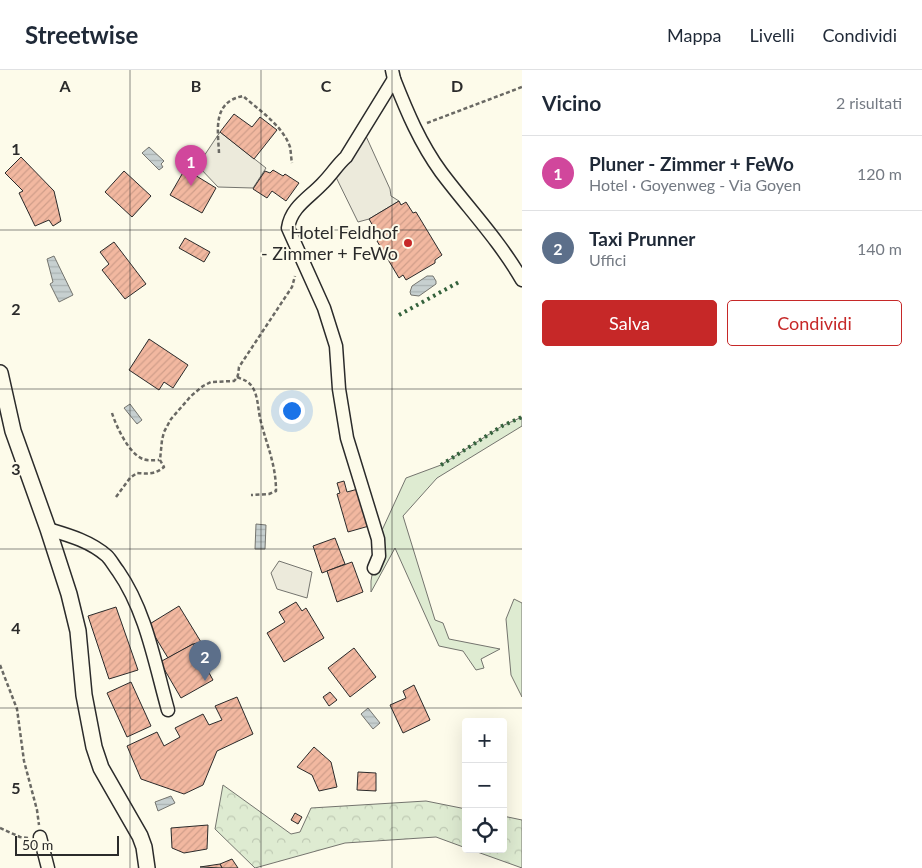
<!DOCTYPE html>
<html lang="it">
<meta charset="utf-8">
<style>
:root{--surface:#fff;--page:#f2f2f3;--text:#1f2937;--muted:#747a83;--line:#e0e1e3;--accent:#c62828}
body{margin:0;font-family:Lato,sans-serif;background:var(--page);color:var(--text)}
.controls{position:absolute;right:15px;bottom:15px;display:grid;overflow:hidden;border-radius:5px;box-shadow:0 5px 20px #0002}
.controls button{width:45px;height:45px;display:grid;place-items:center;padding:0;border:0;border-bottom:1px solid var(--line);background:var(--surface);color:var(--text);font:25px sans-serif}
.scale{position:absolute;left:15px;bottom:12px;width:104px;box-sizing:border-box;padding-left:5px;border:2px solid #2b2b2b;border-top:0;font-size:14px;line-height:18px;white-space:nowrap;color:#2b2b2b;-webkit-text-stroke:4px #fdfbea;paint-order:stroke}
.you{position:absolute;left:291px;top:340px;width:18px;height:18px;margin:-12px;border:4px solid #fff;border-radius:50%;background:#1a73e8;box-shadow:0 0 0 8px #1a73e833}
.badge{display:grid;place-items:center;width:32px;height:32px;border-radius:50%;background:var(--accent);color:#fff;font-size:16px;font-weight:700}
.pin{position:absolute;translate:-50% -41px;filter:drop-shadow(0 1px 2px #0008)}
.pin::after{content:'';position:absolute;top:26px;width:18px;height:15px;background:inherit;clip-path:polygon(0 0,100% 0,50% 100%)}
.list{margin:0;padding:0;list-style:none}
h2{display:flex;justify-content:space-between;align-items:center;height:65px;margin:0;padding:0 20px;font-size:21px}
h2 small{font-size:16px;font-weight:400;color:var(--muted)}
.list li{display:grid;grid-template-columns:32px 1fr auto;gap:15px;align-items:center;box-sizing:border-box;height:75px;padding:0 20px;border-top:1px solid var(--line)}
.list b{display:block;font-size:19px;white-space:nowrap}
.list p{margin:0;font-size:16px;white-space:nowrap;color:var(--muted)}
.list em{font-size:16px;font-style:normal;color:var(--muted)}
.actions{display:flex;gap:10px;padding:15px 20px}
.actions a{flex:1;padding:11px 0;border:1px solid var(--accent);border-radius:5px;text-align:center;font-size:18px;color:var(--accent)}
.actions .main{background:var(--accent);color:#fff}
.icon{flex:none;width:28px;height:28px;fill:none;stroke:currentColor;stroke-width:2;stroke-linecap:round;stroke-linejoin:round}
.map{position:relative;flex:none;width:522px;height:798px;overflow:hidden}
header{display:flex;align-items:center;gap:30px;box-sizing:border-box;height:70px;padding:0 25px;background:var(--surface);border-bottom:1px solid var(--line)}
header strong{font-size:24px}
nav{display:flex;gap:28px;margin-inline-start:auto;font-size:18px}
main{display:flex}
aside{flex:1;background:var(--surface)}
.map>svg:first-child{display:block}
</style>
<header>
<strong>Streetwise</strong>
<nav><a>Mappa</a><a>Livelli</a><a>Condividi</a></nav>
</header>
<main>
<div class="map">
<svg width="522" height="798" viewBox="0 0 522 798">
<defs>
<pattern id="forest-crowns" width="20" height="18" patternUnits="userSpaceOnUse" patternTransform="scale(1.25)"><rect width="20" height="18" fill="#deebd1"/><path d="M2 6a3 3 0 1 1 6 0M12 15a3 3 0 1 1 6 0" fill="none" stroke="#bfcab4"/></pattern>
<pattern id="water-rules" width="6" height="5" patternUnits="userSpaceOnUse" patternTransform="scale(1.25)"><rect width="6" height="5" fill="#c7d0d0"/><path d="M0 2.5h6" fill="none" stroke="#abb3b3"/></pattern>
<pattern id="building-hatch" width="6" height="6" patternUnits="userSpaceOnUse" patternTransform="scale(1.25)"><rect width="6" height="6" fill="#f2b8a0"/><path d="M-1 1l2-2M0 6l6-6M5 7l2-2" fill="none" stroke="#d09e8a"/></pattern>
</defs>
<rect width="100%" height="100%" fill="#fdfbea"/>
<g fill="#deebd1" stroke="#74746e">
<polygon points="522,347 522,356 437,408 403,446 435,550 443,553 449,569 500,579 481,589 484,598 476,600 463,581 439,576 395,478 371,522 371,511 378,469 406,408 441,395 502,356"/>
<polygon points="514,529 522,533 522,627 511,605 506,549"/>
</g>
<g fill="url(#forest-crowns)" stroke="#74746e">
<polygon points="223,715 291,764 300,762 311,738 426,731 466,739 466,778 436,767 345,773 255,798 215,759"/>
<polygon points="503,746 522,750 522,798 469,779 503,779"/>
</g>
<g fill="#eceadb" stroke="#74746e">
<polygon points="220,62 266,98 253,118 218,117 199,97 204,86"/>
<polygon points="365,64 390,119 391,126 399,131 369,149 358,152 333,101"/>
<polygon points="279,491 312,502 307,528 277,519 271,503"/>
</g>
<g fill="url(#water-rules)" stroke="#74746e">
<polygon points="149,77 164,91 161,94 163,97 159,100 142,83"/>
<polygon points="54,186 73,225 59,232 50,214 53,212 47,189"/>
<polygon points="427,206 433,206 436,211 436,214 419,226 411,225 410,222 412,216"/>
<polygon points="130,334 142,350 137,354 124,338"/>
<polygon points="256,454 266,455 265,479 255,479"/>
<polygon points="368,638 380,653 373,659 361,644"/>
<polygon points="171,726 175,733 158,741 155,732"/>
</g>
<g fill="url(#building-hatch)" stroke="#2b2b2b">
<polygon points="234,44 252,57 260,47 277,60 254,89 220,62"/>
<polygon points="188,80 204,86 199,97 184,91"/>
<polygon points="21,87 54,121 61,151 53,156 49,150 35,156 19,123 23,121 5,103"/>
<polygon points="185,99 216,118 202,143 170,125"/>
<polygon points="273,100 283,106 285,104 299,113 286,131 272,121 267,128 253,119 265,101 270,103"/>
<polygon points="124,101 151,126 132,147 105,122"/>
<polygon points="399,131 401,135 406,132 413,143 416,142 442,185 435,190 435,193 406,210 403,205 399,208 377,171 383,168 379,161 377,163 369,149"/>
<polygon points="185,168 210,182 204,192 179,178"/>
<polygon points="114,172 146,214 125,229 102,200 109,194 100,182"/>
<polygon points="149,269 188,295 173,318 164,312 159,320 129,300"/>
<polygon points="344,411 347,422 358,419 369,456 348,462 337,424 340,423 337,413"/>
<polygon points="335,468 345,494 322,503 313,476"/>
<polygon points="352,492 363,522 337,532 327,501"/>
<polygon points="296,532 302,541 306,538 324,568 284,592 267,563 285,552 279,542"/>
<polygon points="179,536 201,572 193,574 168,588 148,555"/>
<polygon points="116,537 138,600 109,609 88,546"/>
<polygon points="193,574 213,610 181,628 160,592"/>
<polygon points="354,578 376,607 350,627 328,598"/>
<polygon points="131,612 151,656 127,667 107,623"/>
<polygon points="414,615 430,650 403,663 390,635 406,628 403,621"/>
<polygon points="330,622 337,630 329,636 323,627"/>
<polygon points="237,627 253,664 217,681 203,715 184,724 141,709 127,676 157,662 164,676 180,667 175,658 203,644 209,655 222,650 215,636"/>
<polygon points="314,677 331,692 337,717 319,721 312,705 297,697"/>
<polygon points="358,702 376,703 376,721 357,720"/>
<polygon points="295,743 302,747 298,754 291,750"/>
<polygon points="208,755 207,779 184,783 172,778 171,758"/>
<polygon points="232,789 238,798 222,798 220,794"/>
<polygon points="220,794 222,798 200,797"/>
</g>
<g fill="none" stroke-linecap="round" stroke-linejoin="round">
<defs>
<g id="minor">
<path d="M392 0 394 9C407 42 420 73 441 102 468 138 499 170 522 210"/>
<path d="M48 459C68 465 90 471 107 486 111 490 114 496 118 501 146 541 155 594 168 640"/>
<path d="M374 498 379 486 378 469 347 368 339 319 336 276 324 238 288 158C291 137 309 128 323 113 332 104 337 95 346 87L394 9"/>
<polyline points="40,767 48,798"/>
</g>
<polyline id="tertiary" points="0,303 13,361 48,459 69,524 78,561 84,625 94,677 101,698 140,766 144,777 147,798"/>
</defs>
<use href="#minor" stroke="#2b2b2b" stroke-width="15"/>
<use href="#tertiary" stroke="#2b2b2b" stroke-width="18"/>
<g stroke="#6a6964" stroke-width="2.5" stroke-dasharray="4 2.5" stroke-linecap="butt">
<polyline points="427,53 522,17"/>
<path d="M219 83C218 60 212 32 243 26 259 40 283 56 290 77 291 82 291 88 292 93"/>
<path d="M237 307C244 310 249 311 253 318 258 327 258 338 260 348 266 374 276 393 276 421L269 424 251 425"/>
<path d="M112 343C116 356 129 384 143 389 147 391 155 390 159 390"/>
<path d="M116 427 130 408 137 403C148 404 156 404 164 397L160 390 162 370 164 362 171 349 191 326 203 316 211 312 234 311C239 306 238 304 239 297L292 217 295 206"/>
<polyline points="0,595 17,639 24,691 37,740 39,755"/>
<polyline points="0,758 20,767 28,768"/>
</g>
<use href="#minor" stroke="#fdfbea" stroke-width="12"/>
<use href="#tertiary" stroke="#fdfbea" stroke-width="15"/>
<g stroke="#34623c" stroke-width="4" stroke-dasharray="2.5 4" stroke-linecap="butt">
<polyline points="399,245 459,212"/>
<polyline points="441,395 502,356 522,347"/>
</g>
</g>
<path fill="none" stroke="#2b2b2b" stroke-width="1" stroke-opacity="0.55" d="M130 0V798M261 0V798M392 0V798M0 160H522M0 319H522M0 479H522M0 638H522"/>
<circle fill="#c62828" stroke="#fdfbea" stroke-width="2" cx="408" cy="173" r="5"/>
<g text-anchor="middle" stroke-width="4" stroke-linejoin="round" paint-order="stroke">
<g font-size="18" fill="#2b2b2b" stroke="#fdfbea" text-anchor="end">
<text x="398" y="169">Hotel Feldhof<tspan x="398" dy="21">- Zimmer + FeWo</tspan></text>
</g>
</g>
<g font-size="16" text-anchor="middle" font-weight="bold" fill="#2b2b2b" stroke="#fdfbea" stroke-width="4" stroke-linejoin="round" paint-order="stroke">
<text x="65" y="22">A</text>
<text x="196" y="22">B</text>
<text x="326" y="22">C</text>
<text x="457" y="22">D</text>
<text x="16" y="85">1</text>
<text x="16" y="245">2</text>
<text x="16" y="405">3</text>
<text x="16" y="564">4</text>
<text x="16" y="724">5</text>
</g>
</svg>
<div class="controls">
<button>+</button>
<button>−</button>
<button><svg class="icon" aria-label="locate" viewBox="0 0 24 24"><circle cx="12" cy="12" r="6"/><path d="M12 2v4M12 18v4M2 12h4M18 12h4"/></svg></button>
</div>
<div class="scale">50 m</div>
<div class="you"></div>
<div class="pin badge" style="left:191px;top:116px;background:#d1479c">1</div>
<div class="pin badge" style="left:205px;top:611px;background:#5c6f8a">2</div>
</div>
<aside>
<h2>Vicino<small>2 risultati</small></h2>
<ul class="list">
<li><span class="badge" style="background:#d1479c">1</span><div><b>Pluner - Zimmer + FeWo</b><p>Hotel · Goyenweg - Via Goyen</p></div><em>120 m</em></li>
<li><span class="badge" style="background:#5c6f8a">2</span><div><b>Taxi Prunner</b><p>Uffici</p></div><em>140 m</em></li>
</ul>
<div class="actions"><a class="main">Salva</a><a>Condividi</a></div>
</aside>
</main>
